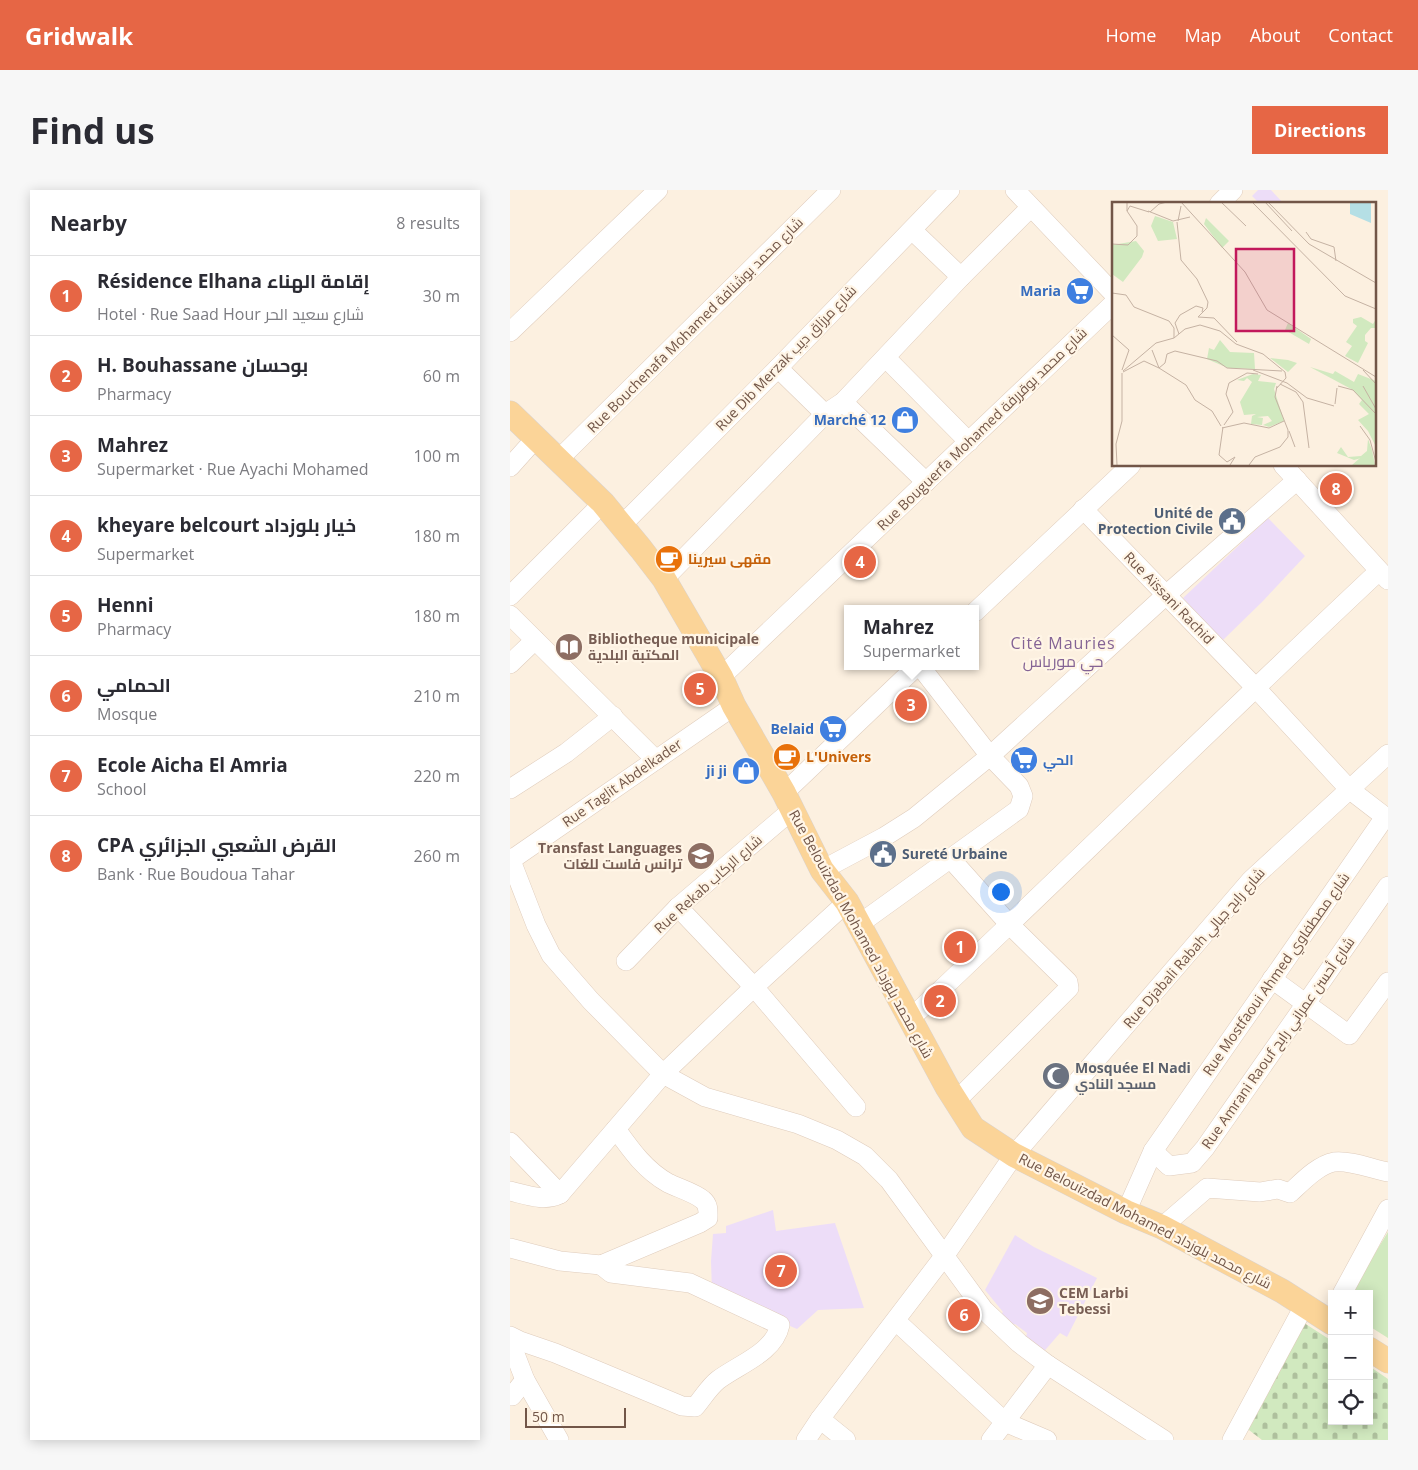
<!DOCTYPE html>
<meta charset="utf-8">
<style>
:root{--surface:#fff;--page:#f7f7f7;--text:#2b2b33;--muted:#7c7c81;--line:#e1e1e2;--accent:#e66645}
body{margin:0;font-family:"Open Sans",Cairo,sans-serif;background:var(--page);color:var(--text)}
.controls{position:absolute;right:15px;bottom:15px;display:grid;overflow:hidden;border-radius:0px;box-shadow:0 2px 12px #0003}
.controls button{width:45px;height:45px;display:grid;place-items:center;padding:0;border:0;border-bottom:1px solid var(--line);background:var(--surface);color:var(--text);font:25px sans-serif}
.scale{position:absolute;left:15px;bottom:12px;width:101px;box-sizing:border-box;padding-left:5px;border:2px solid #725648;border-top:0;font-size:14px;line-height:18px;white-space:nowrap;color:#725648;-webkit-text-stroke:4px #fff5e6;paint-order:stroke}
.you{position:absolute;left:490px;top:701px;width:18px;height:18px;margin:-12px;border:4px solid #fff;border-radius:50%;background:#1a73e8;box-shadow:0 0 0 8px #1a73e833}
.badge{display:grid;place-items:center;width:32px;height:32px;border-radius:50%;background:var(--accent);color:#fff;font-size:16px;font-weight:700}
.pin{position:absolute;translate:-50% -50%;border:2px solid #fff;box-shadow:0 1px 5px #0006}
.popup{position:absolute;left:334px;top:415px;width:135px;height:65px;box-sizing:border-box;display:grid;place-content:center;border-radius:0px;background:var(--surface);filter:drop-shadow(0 1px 4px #0005);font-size:16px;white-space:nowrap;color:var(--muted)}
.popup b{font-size:19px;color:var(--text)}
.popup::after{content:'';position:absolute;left:50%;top:100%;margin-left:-10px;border:10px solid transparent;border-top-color:var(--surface)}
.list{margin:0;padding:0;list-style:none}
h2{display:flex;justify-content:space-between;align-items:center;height:65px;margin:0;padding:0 20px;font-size:21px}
h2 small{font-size:16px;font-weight:400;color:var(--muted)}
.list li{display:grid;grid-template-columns:32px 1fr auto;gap:15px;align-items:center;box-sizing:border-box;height:80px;padding:0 20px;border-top:1px solid var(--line)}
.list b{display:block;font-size:19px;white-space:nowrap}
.list p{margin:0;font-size:16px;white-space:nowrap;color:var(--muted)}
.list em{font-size:16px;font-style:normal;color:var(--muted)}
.icon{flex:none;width:28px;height:28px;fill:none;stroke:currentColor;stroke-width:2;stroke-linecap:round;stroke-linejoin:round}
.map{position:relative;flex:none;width:878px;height:1250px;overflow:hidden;border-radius:0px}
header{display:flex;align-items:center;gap:30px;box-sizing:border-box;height:70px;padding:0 25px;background:var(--accent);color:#fff}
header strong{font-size:24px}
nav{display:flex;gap:28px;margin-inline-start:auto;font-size:18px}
.intro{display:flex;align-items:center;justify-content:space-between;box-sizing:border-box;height:120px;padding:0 30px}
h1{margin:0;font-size:35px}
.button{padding:12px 22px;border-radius:0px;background:var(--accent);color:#fff;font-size:18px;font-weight:700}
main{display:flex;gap:30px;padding:0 30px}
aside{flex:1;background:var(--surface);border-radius:0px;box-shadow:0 2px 12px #0003}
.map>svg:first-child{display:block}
</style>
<header>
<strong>Gridwalk</strong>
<nav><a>Home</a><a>Map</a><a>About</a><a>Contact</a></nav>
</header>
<div class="intro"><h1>Find us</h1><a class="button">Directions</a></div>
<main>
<aside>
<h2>Nearby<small>8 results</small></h2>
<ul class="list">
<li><span class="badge">1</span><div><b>Résidence Elhana إقامة الهناء</b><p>Hotel · Rue Saad Hour شارع سعيد الحر</p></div><em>30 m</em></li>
<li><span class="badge">2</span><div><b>H. Bouhassane بوحسان</b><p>Pharmacy</p></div><em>60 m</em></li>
<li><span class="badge">3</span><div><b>Mahrez</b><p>Supermarket · Rue Ayachi Mohamed</p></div><em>100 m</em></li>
<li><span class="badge">4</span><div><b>kheyare belcourt خيار بلوزداد</b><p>Supermarket</p></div><em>180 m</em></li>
<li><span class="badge">5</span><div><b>Henni</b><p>Pharmacy</p></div><em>180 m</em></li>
<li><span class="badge">6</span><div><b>الحمامي</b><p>Mosque</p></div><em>210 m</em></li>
<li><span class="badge">7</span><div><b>Ecole Aicha El Amria</b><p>School</p></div><em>220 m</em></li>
<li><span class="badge">8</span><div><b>CPA القرض الشعبي الجزائري</b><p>Bank · Rue Boudoua Tahar</p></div><em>260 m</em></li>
</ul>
</aside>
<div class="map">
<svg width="878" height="1250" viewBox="0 0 878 1250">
<defs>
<pattern id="cemetery-stones" width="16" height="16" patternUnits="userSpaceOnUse" patternTransform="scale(1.25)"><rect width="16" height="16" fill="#d1e9bf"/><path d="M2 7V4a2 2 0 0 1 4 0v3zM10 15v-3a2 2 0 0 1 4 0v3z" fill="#aec09d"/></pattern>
</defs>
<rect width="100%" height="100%" fill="#fcf0e0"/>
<g fill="#edddf8">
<polygon points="748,0 761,0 774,14 750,14 742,6"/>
<polygon points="758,328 795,366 753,411 712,451 673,408"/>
<polygon points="263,1020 266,1041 325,1033 354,1118 308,1120 287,1139 202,1102 201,1071 203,1044 216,1043 216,1036"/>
<polygon points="505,1045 524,1057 587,1088 557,1147 550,1143 530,1166 516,1147 517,1143 505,1134 500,1138 488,1127 493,1122 475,1100"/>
</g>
<polygon fill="#d1e9bf" points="878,1042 878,1148 859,1136 859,1104 840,1104"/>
<polygon fill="url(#cemetery-stones)" points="791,1131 822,1151 822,1231 859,1231 859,1176 878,1189 878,1250 752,1250 735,1237"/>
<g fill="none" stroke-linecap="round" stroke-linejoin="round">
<defs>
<g id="minor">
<polyline points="505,0 603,103"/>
<polyline points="709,14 723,0"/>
<polyline points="402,40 451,87"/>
<polyline points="0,142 148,0"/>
<polyline points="376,168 459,252"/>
<polyline points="268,178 315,224"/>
<polyline points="333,212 416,292"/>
<polyline points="48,270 321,0"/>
<polyline points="773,275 878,390"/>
<polyline points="0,277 25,249"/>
<polyline points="573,319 745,497 839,599 878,629"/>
<polyline points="111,336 268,178 440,0"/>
<polyline points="154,389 315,224 333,212 451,87 520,18"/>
<polyline points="0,406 93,313"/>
<polyline points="465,422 621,275"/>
<polyline points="0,425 146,570"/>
<polyline points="0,474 25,450"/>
<polyline points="211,487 603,114"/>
<polyline points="0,599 56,563 103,526"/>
<polyline points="274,603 407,476"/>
<polyline points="0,668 26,735 41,765 81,811 153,884 195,907 288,934 327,950 355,966 379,990 474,1120 509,1153 538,1175 654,1250"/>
<polyline points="440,668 500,735 558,792 559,798 446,911"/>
<polyline points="1,670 224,516"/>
<polyline points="312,680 374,647 404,628 480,566 656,405 787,290"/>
<polyline points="168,717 244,797 346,917"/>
<polyline points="348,735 509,619 513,606 509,596 480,566 410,476"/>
<polyline points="116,771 168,717 282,620"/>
<polyline points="762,789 839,845 878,792"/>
<path d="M399 830C557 681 711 529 869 381"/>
<polyline points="0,952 50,1004"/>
<polyline points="643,961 659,976 682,973 695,958 878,696"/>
<path d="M0 1001C17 1005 34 1012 50 1004L153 884 244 797 337 712"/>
<polyline points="616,1022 643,961 875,627"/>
<path d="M652 1037 697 998 750 1002 768 999 780 1003C792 992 808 975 824 972 840 970 862 979 878 982"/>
<path d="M0 1058 50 1071 91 1075 190 1033 198 1028C198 1022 199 1015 193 1010 185 1003 168 998 158 993 135 980 121 960 106 939"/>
<polyline points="832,1104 878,1019"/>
<polyline points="386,1131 495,1232 537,1250"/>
<path d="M0 1146 10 1151 45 1163 172 1216 185 1217C192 1209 199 1197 208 1190 229 1174 264 1163 270 1135L180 1093 101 1083 91 1075"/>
<polyline points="0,1151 15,1190 49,1250"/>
<polyline points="0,1206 2,1206 15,1190"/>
<polyline points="310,1229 336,1250"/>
<polyline points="296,1250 310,1229 435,1065 504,965 741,690 878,564"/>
<polyline points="481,1250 538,1175"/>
<polyline points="722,1250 794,1116"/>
</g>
<g id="major">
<polyline points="0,223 93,313 131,359 154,389 211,487 224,516 274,603 312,680 337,712 437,897 463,938 504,965 616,1022 652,1037 772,1101 822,1133"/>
<polyline points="859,1159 878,1171"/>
</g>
</defs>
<use href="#minor" stroke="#dfccbc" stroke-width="20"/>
<use href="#major" stroke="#dad3cf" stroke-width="25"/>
<use href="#minor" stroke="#fff" stroke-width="19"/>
<use href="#major" stroke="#fbd498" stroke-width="24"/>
</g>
<defs>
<symbol id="supermarket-disc" viewBox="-11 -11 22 22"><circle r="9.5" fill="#3f7fe0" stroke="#fff5e6"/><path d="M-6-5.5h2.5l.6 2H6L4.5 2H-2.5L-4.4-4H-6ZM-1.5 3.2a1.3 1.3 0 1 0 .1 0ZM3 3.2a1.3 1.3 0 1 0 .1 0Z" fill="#fff"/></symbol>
<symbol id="shop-disc" viewBox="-11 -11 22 22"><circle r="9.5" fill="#3f7fe0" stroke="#fff5e6"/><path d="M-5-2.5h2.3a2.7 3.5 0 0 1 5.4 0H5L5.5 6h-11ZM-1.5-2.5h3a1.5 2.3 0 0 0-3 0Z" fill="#fff"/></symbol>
<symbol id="civic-disc" viewBox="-11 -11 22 22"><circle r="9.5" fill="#5c6f8a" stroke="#fff5e6"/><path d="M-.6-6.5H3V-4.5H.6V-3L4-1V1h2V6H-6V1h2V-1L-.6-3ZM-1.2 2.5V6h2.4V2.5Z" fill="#fff"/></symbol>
<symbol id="cafe-disc" viewBox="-11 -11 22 22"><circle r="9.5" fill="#e8710a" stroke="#fff5e6"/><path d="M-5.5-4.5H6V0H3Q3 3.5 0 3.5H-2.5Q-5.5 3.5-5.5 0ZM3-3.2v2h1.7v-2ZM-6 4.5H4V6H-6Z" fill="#fff"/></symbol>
<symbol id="library-disc" viewBox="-11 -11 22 22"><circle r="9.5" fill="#8d6e63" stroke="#fff5e6"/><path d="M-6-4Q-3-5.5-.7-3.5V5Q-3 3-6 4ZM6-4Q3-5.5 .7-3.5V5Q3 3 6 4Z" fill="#fff"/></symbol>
<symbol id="school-disc" viewBox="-11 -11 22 22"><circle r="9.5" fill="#8d6e63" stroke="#fff5e6"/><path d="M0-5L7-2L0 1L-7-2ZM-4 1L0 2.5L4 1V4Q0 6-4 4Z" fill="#fff"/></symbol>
<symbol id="mosque-disc" viewBox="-11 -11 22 22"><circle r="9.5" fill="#6b7280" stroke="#fff5e6"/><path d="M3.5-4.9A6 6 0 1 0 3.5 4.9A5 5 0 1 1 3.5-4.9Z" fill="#fff"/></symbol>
</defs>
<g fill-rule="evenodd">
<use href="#supermarket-disc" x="554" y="85" width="32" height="32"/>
<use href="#shop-disc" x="379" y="214" width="32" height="32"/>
<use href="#civic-disc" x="706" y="315" width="32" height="32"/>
<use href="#cafe-disc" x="143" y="353" width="32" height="32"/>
<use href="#library-disc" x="43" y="441" width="32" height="32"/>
<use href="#supermarket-disc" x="307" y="523" width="32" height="32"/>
<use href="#cafe-disc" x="261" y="551" width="32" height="32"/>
<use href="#supermarket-disc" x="498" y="554" width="32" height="32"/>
<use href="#shop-disc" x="220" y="565" width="32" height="32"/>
<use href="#civic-disc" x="357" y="648" width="32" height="32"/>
<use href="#school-disc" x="175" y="650" width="32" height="32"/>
<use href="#mosque-disc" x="530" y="870" width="32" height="32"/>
<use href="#school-disc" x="514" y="1095" width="32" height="32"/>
</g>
<g text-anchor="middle" stroke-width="4.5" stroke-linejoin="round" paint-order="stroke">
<g font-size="14" font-weight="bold" fill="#366cbe" stroke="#fff5e6" text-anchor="end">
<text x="551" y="106">Maria</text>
<text x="376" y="235">Marché 12</text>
<text x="304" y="544">Belaid</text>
<text x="533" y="575" text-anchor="start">الحي</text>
<text x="217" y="586">ji ji</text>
</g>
<g font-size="14" fill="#725648" stroke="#fff5e6">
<text transform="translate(185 135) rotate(-45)" y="5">Rue Bouchenafa Mohamed شارع محمد بوشنافة</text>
<text transform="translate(276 168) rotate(-46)" y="5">Rue Dib Merzak شارع مرزاق ديب</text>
<text transform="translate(472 239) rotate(-44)" y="5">Rue Bouguerfa Mohamed شارع محمد بوقررفة</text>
<text transform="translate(659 408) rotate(46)" y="5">Rue Aïssani Rachid</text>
<text transform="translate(112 593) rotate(-35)" y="5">Rue Taglit Abdelkader</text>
<text transform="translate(198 694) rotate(-42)" y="5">Rue Rekab شارع الركاب</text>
<text transform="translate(351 744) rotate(61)" y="5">Rue Belouizdad Mohamed شارع محمد بلوزداد</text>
<text transform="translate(684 758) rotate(-49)" y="5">Rue Djabali Rabah شارع رابح جبالي</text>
<text transform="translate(766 784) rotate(-55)" y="5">Rue Mostfaoui Ahmed شارع مصطفاوي</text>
<text transform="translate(768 853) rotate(-55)" y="5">Rue Amrani Raouf شارع أحسن عمراني رابح</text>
<text transform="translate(635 1031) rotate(27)" y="5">Rue Belouizdad Mohamed شارع محمد بلوزداد</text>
</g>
<g font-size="14" font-weight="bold" fill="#4e5e75" stroke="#fff5e6" text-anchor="end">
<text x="703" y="328">Unité de<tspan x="703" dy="16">Protection Civile</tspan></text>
<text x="392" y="669" text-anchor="start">Sureté Urbaine</text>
</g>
<g font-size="14" font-weight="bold" fill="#c56008" stroke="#fff5e6" text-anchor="start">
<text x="178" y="374">مقهى سيرينا</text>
<text x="296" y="572">L'Univers</text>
</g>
<g font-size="14" font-weight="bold" fill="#785e54" stroke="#fff5e6" text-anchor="start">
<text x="78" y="454">Bibliotheque municipale<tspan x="78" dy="16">المكتبة البلدية</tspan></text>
<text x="172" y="663" text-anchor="end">Transfast Languages<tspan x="172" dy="16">ترانس فاست للغات</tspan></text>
<text x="549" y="1108">CEM Larbi<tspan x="549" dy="16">Tebessi</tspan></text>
</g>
<g font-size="14" font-weight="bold" fill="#5b616d" stroke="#fff5e6" text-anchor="start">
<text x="565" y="883">Mosquée El Nadi<tspan x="565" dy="16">مسجد النادي</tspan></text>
</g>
<g font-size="16" letter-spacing="1" fill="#846395" stroke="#fff5e6">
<text x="553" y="459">Cité Mauries<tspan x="553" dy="18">حي مورياس</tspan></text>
</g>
</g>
<g transform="translate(602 12)">
<rect width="264" height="264" fill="#fcf0e0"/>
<path d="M43 14 61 20 65 37 46 39 39 24ZM94 16 117 39 110 46 92 22ZM24 39 32 49 30 55 11 80 0 72V43ZM249 115 261 122 264 117V126H259L253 133V139L256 141 246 161 233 154 240 144 234 140 245 124 241 121V117ZM158 156 176 158 185 161 176 170ZM141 172 149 173 146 179 164 181 162 187 172 219 157 225 151 223 160 219 156 214 145 215 151 216 150 223 139 222 140 214 144 212 132 213 128 200 140 180 135 176 132 179 125 178Z" fill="#d1e9bf"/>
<path d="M198 165 221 172 223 169 242 180 246 172 264 179V245L256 229 246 218 257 212 247 202 250 198 241 188ZM256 237 260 248 253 255 242 258 225 251 229 245 236 255 249 254 255 249Z" fill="#d1e9bf"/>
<path d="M176 121 199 137 197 142 173 128ZM108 138 118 150 142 151 143 167 116 166 95 157 97 146 102 148ZM260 248 263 263H240L256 249Z" fill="#d1e9bf"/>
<path d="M238 0H259V21L238 12Z" fill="#b5dfe5"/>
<path fill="none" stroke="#c5b2a3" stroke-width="1" d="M69 0 133 70 155 108 264 175M109 0 134 24M140 0 233 94 264 107M153 0 180 29M156 0 197 42 264 81M15 9 18 4 37 10M36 9 61 19 78 15M38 10 47 2 55 0M66 19 69 4M65 20 69 58 85 77 96 100 95 106 86 115 102 116 125 140M194 30 199 37 222 45 224 59M0 42 16 43 25 34V24L15 9V0M0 91 14 93 22 105 57 119 62 126V136L73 127 88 123 108 129 124 142 151 152 173 170 174 176 164 187M67 132 63 121 68 113 84 104 91 106 90 110M0 133 17 148 10 168M40 148 47 166 74 183 83 198 100 209 109 224M141 168 175 181 195 196 222 204M251 168 264 182M11 169 44 141 62 136M11 170 32 159 47 166 53 161 55 152 63 149 105 159 115 166 170 169M168 182 184 190 191 200 197 246M226 184 241 188 264 212M251 184 264 207M223 202 225 186M112 223 121 210 114 192 117 181 135 171 146 172M248 224 258 238 264 260M111 225 107 253 115 260 123 255 118 263M110 226 132 221 157 226 172 219M177 229 183 245M5 263 4 242 10 219V171M137 263 143 255 168 245 176 235V228L163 195 165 184"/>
<path fill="#c2185b" fill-opacity="0.15" stroke="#c2185b" stroke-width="2.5" d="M124 47H182V129H124Z"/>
<rect width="264" height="264" fill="none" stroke="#725648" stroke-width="2.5"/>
</g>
</svg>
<div class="controls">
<button>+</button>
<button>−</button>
<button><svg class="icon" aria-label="locate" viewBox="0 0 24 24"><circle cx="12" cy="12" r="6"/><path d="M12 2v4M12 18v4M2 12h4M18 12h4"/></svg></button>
</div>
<div class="scale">50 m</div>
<div class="you"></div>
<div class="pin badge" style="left:450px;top:757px">1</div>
<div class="pin badge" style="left:430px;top:811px">2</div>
<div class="pin badge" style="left:401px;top:515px">3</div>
<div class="popup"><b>Mahrez</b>Supermarket</div>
<div class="pin badge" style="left:350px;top:372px">4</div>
<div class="pin badge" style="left:190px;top:499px">5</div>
<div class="pin badge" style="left:454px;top:1125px">6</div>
<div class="pin badge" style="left:271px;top:1081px">7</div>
<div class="pin badge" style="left:826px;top:299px">8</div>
</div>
</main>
